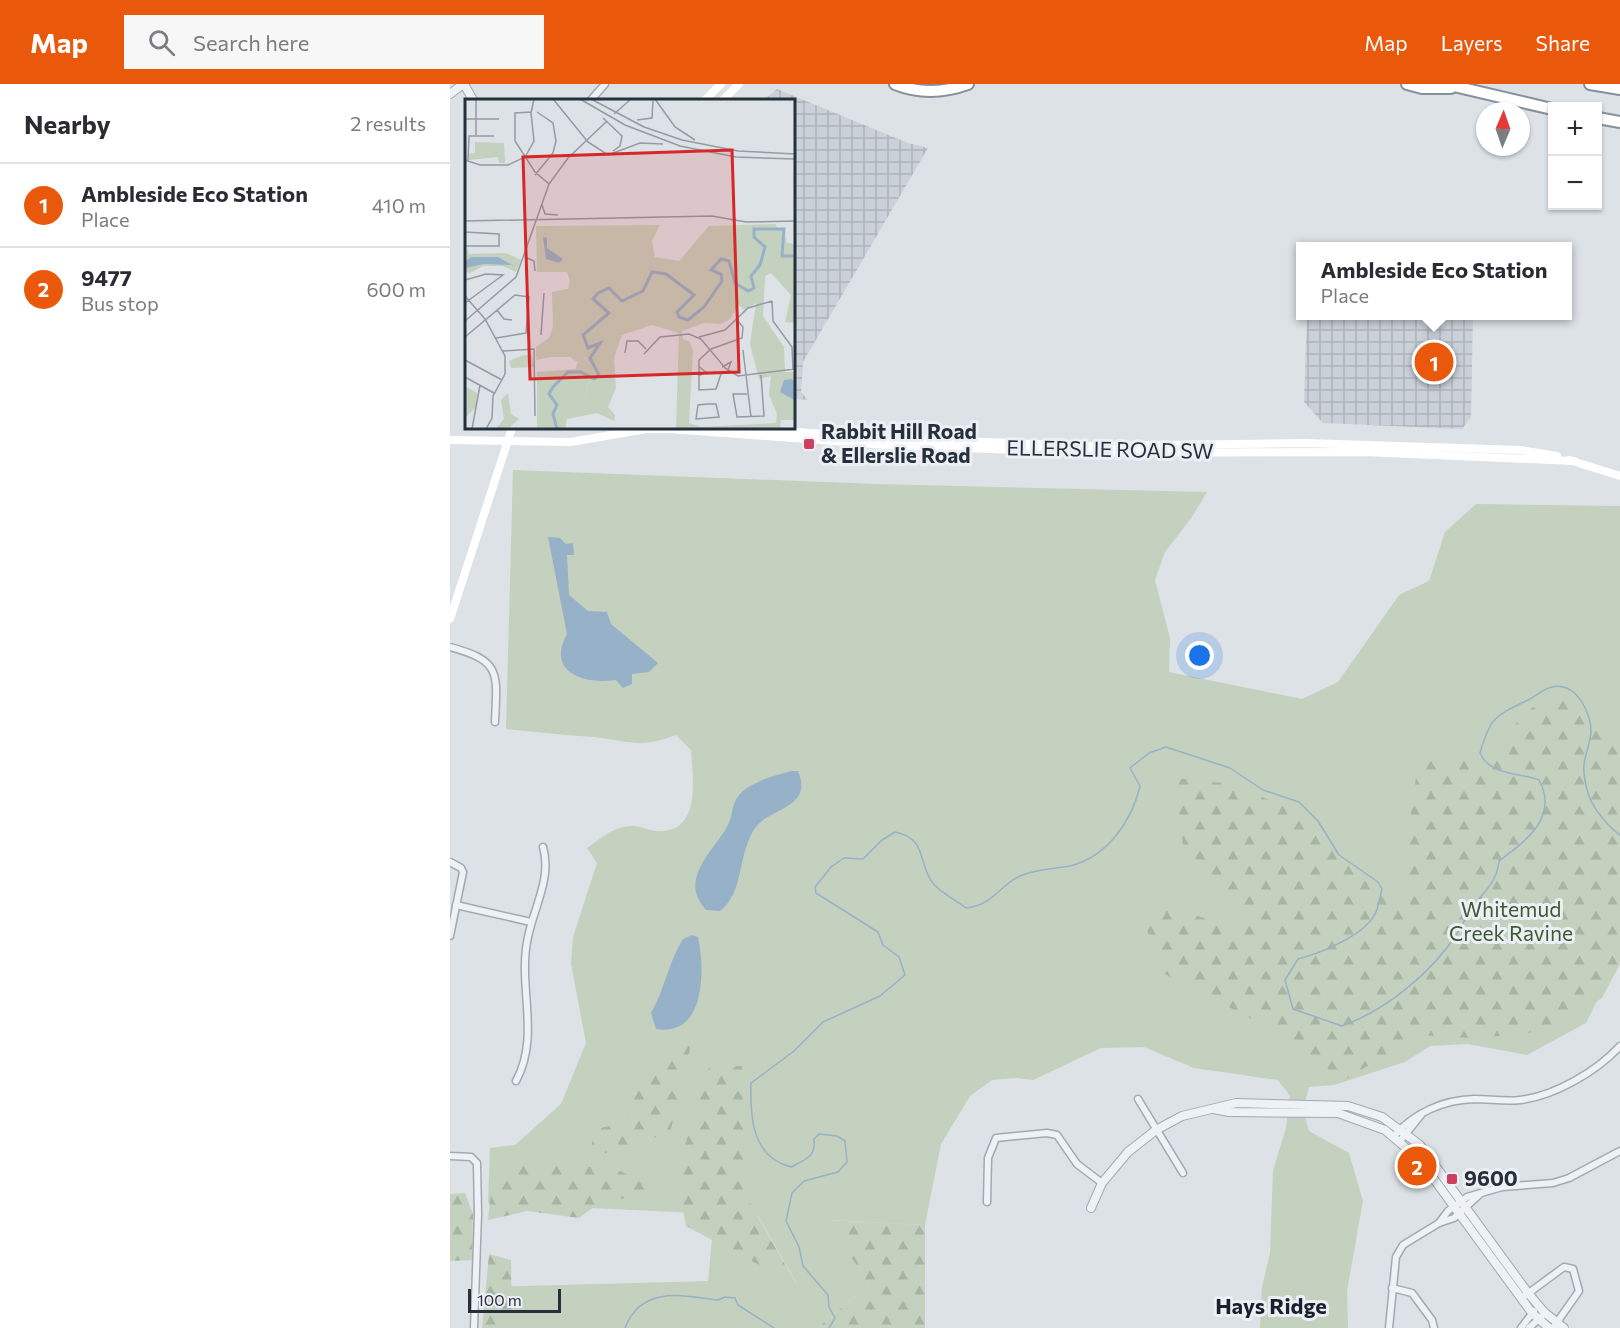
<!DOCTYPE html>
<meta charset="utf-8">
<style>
:root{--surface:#fff;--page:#f7f7f7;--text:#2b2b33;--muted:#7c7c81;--line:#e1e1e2;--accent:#ea580c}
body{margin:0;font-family:Commissioner,sans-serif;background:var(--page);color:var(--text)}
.controls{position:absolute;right:18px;top:18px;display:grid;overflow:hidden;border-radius:0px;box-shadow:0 2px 4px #0004}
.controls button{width:54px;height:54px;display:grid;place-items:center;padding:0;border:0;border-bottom:2px solid var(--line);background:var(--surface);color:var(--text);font:30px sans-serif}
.compass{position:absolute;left:1026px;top:18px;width:54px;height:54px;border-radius:50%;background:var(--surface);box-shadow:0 2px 4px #0004;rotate:2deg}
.scale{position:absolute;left:18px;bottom:15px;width:93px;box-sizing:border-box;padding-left:6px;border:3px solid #26303d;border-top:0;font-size:16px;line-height:21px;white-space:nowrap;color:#26303d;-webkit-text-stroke:4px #ecf0f5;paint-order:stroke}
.you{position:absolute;left:750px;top:572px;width:21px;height:21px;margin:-15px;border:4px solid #fff;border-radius:50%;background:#1a73e8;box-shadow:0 0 0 9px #1a73e833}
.badge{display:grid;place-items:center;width:39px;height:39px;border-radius:50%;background:var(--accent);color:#fff;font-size:20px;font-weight:700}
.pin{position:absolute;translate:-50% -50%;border:3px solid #fff;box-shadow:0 2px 6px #0006}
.popup{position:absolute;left:846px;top:158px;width:276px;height:78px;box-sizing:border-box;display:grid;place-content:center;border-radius:0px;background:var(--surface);filter:drop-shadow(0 2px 4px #0005);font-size:20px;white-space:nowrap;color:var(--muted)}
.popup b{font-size:22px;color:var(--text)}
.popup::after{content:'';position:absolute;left:50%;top:100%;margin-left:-12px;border:12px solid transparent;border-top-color:var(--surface)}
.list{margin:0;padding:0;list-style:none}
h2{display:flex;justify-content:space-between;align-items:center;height:78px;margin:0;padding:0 24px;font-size:26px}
h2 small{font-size:20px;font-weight:400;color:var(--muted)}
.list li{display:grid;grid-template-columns:39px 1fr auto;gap:18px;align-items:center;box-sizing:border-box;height:84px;padding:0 24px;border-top:2px solid var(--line)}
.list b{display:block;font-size:22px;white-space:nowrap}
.list p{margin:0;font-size:20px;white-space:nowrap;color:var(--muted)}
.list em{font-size:20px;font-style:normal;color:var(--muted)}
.icon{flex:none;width:33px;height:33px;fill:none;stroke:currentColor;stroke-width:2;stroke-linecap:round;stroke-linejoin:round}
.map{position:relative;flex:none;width:1170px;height:1244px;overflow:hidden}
header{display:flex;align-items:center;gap:36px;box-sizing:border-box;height:84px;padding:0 30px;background:var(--accent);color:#fff}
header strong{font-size:28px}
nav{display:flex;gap:33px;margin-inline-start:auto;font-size:21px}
.search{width:420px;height:54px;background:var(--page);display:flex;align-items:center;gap:15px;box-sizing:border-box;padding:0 21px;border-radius:0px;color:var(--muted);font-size:22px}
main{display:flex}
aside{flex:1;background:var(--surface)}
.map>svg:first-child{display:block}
</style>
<header>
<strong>Map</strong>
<div class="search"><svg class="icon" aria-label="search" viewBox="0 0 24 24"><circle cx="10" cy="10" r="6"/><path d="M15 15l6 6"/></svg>Search here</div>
<nav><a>Map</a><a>Layers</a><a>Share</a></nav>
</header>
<main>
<aside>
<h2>Nearby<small>2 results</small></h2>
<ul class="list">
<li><span class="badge">1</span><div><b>Ambleside Eco Station</b><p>Place</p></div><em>410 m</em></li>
<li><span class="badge">2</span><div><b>9477</b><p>Bus stop</p></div><em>600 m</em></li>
</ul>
</aside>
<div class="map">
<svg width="1170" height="1244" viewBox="0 0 1170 1244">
<defs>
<pattern id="industrial-grid" width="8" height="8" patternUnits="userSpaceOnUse" patternTransform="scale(1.5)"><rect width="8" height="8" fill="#cbd1d9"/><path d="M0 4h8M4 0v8" fill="none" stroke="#aeb4bb"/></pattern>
<pattern id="forest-firs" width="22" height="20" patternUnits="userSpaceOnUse" patternTransform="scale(1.5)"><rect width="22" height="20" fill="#c4d1be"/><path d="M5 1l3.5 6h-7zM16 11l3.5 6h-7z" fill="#a8b4a4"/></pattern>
</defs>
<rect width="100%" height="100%" fill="#dde2e7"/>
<g fill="url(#industrial-grid)">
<polygon points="327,5 458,59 478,64 353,278 351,308 358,316 344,315 344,16 314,16"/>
<polygon points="859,159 996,162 859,162"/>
<polygon points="857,232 1023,232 1021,333 1012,345 873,339 854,318"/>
</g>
<path fill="#c4d1be" d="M63 386 426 400 757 408 742 433 715 468 705 496 720 554 719 588 852 615 888 598 949 511 979 497 995 448 1026 420 1170 422V872L1136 939 1077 971 1018 960 980 962 955 978 884 1001 859 1003 853 1027 859 1047 899 1069 913 1117 897 1207 898 1244H810L812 1203 820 1169 823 1086 836 1044 840 1012 828 996 744 984 694 963 651 964 583 996 565 994 542 996 520 1012 491 1060 475 1141 379 1136 419 1201 367 1244H36L38 1203 258 1197 262 1155 347 1200 308 1132 38 1119 40 1064 65 1061 111 1020 136 959 121 880 123 853 147 779 137 764C149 756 159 746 173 743 187 739 197 747 209 747 251 748 243 695 241 666L226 651C190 665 179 657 144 653 115 651 85 648 56 645Z"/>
<g fill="url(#forest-firs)">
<polygon points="1114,611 1170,652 1170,880 1152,914 1117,935 1077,950 1021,954 968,951 893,997 854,966 852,961 711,888 688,820 741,830 774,840 809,841 733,762 725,694 782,700 838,724 863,745 908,791 954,810 957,758 968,679 1049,670 1070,633 1086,621"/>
<polygon points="242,957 220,1049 139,1074 145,1045 174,1039 190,988"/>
<polygon points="292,982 296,1112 347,1201 236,1142 226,1090 259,984"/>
<polygon points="62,1082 163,1083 213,1110 152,1117 129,1134 77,1127 38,1136 42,1097"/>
<polygon points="15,1109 23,1130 22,1176 0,1177 0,1110"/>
<polygon points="378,1136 475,1141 475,1244 367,1244 419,1201"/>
<polygon points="39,1170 61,1176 62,1238 46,1244 32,1244"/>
</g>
<g fill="#97b2c8">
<path d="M98 453 110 454 116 460 123 459 124 471H117L119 511 138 527 157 528 161 540 208 579 199 588 182 590V600L173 604 166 596C134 601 96 588 117 550Z"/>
<path d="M342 687H348C364 724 320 724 306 743 287 768 295 808 270 827L256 826C227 795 265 766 278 741 283 732 281 721 289 711 300 698 326 691 342 687Z"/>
<path d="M242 851 248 853C255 885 256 953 206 945L201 929C215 905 218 879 233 855Z"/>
</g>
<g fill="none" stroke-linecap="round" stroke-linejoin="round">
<g stroke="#97b2c8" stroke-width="1.5">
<path d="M175 1244C191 1202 231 1211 268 1216L275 1213 285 1214 288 1221 324 1244"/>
<path d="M379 1244 385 1234 379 1223 378 1211 353 1182 349 1163 336 1137 342 1109 354 1097 388 1088 397 1078 395 1057 387 1052 369 1050 364 1055C366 1073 356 1075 341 1083 302 1073 300 1034 301 999L344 967 373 938 430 912 455 891 449 873 433 861 428 848 366 809 365 803 381 783 394 774 413 775 432 756 445 748C477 754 468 779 482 798 489 808 506 816 516 824 544 821 548 802 570 792 585 785 604 785 620 782 657 773 682 737 690 702L680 684 699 669 716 663 780 684 813 706 849 718 868 737 889 771 928 798 932 805C930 812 929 821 926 828 916 851 871 869 848 875L835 896 843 925 892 942C936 926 982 889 1008 848 1013 842 1015 834 1019 827 1031 810 1047 800 1049 777 1076 757 1109 733 1089 696 1068 688 1040 692 1030 669 1040 633 1045 632 1078 616 1087 612 1092 605 1102 603 1126 597 1142 630 1141 649 1140 660 1135 670 1134 681 1133 689 1136 704 1139 712 1144 726 1159 743 1170 751"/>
</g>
<defs>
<g id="minor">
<polyline points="141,16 155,0"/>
<path d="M0 563C52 577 47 589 45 638"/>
<polyline points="0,778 11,784 13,788 0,852"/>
<polyline points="6,821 81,838"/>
<path d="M66 997C91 951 67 902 78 853 84 823 102 794 93 763"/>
<polyline points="688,1015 733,1089"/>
<path d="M944 1052C964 1029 993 1016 1024 1015 1040 1015 1055 1018 1070 1016 1105 1012 1147 987 1170 962"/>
<polyline points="950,1057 971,1031"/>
<polyline points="0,1072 21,1073 27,1079 28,1130 24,1244"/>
<polyline points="537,1118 538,1074 546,1054 597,1049 607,1051 627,1080 652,1099"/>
<polyline points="989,1139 1004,1134 1030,1110"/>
<polyline points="942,1204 962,1209 982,1236 984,1244"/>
<polyline points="1076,1211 1114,1183 1123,1185 1129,1207 1103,1244"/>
<polyline points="939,1244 946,1173 953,1161 989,1139 998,1127 1017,1113 1052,1103 1103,1099 1119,1094 1170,1067"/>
<polyline points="1071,1244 1084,1227"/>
<polyline points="1079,1244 1092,1232"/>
</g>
<g id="tertiary">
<polyline points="14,0 23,16"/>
<polyline points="0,10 13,0"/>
<polyline points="763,1025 779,1028 888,1029 935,1046 970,1076 1082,1229 1099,1244"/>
<polyline points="641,1124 652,1099 678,1068 706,1046 732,1032 786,1019 898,1022 932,1033 970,1061 1078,1209 1094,1228 1114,1244"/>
</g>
<g id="motorway">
<path d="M445 0C470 10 493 9 518 0"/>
<polyline points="957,0 972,4 1001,4"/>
<polyline points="995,0 1102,25"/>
<polyline points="1140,0 1170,5"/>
<polyline points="1148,34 1170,38"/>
</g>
</defs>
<use href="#minor" stroke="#a2a9b1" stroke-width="9"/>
<use href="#tertiary" stroke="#a2a9b1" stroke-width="10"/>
<use href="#motorway" stroke="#84909e" stroke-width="14"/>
<use href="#minor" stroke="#eff2f5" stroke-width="6"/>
<use href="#tertiary" stroke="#eff2f5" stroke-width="8"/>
<g stroke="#fff" stroke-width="8">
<polyline points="255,16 271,0"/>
<polyline points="273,16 289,0"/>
<polyline points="290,344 435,354 639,362 856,359 1070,366 1107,372"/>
<polyline points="0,356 121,358 196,345 220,345 436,361 649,369 914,368 1124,377"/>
<polyline points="1119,376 1170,392"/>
<polyline points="0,535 62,344"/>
</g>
<use href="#motorway" stroke="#fff" stroke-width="10"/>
</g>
<g fill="#cf3f5f" stroke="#ecf0f5" stroke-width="2">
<rect x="353" y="354" width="12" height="12" rx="3"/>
<rect x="996" y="1089" width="12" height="12" rx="3"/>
</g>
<g text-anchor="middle" stroke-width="6" stroke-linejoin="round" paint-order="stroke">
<g font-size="21" font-weight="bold" fill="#26303d" stroke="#ecf0f5" text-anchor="start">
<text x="371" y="355">Rabbit Hill Road<tspan x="371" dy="24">&amp; Ellerslie Road</tspan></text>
<text x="1014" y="1102">9600</text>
</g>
<g font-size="21" fill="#26303d" stroke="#ecf0f5">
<text transform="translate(660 366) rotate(1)" y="7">ELLERSLIE ROAD SW</text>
</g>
<g font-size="21" fill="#3d5933" stroke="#ecf0f5">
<text x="1061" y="833">Whitemud<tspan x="1061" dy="24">Creek Ravine</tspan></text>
</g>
<g font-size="22" font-weight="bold" fill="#19212e" stroke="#ecf0f5">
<text x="821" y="1230">Hays Ridge</text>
</g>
</g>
<g transform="translate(15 15)">
<rect width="330" height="330" fill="#dde2e7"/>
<path d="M311 125 308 173 300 177 298 217 319 248 320 273H330V321H316L315 330H211L214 234 187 226 157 236 149 259H133L140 270 123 285 119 306 94 305 89 330H72V273L111 270 112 263 126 269 120 258H71V248L84 239 88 228 87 193 103 190 105 182 102 173H72L71 127 195 126 187 142 190 158 214 162 244 127ZM291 204 285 245 294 280 306 277 304 296 312 315 311 324 236 328 224 324 228 252 225 243 218 240 217 232 239 224 256 225 266 219 273 205 279 211Z" fill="#c4d1be" fill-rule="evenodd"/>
<path d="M310 127 319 132 322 144 330 145V224L320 223 326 196 306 174 301 176 297 193 284 203 276 201 269 214 256 221 237 222 223 230 190 212 186 200 207 203 193 190 191 177 212 182 233 196 235 173 249 171 260 160 278 168 286 148 307 138ZM110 232H116L117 255 127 270 107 260 105 251ZM93 250 102 255 71 261 75 251ZM58 256H67L69 268 46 269 44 262ZM132 258 149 259 151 289 143 308 150 316 149 322 132 314 102 320 100 330H89L94 305H119L123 285 140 270ZM43 294 46 315 54 320 43 330H31L39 320 36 301Z" fill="#c4d1be"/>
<path d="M10 43 39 44 40 64H34L33 58 4 61V55L10 54ZM2 149 4 155 41 154 56 161 51 173 38 167H18L5 174 0 173ZM0 287 12 294 11 308 0 319Z" fill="#c4d1be"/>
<path d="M78 138 82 139V149L98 160 94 164 81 160ZM7 158H33L47 166 19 165 0 169V162ZM326 280 330 282 329 301 315 293 319 281Z" fill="#97b2c8"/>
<path fill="none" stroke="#97b2c8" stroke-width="3" d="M92 330 88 315 92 306 84 295 88 288 103 273H116L129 280 134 276 125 259 135 244 123 249 118 236 144 214 128 200 133 194 144 189 157 202 178 192 187 173 201 175 229 196 212 213 214 218 223 221 239 208 257 182 256 175 246 171 256 160 264 162 270 184 283 192 289 189 286 177 295 166 300 148 289 138V130H319L317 157H330"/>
<path fill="none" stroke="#949ba3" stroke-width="1.5" d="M11 0V36M88 0 123 43M115 0 160 26 215 47 271 58 330 60M126 0 179 28 217 41 273 52 330 55M190 0 210 28 230 41M66 13 50 14V42L70 73 84 85M149 15 166 0M138 19 157 37 155 47 148 52M0 20H34M172 21 187 19 188 2M123 43 143 56 175 44 198 45M0 61 15 66H43L60 58 69 42 66 14 69 0M3 62 4 37H29M70 76 88 54 91 42 88 24 72 13M77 106 80 115 93 116M0 122 247 117 281 123 330 122M0 133 34 135V147H0M60 158 69 162 70 172M0 181 21 175 38 176 0 204M0 197 20 220 40 257V275L28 297 27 319 21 330M307 202 308 222 327 248 328 271M32 211 39 220 47 221M0 222 51 178 84 85 103 59 142 22M76 236 79 194M0 238 50 196 64 198 61 234 31 239M234 238 260 231 283 209 307 202M278 251 286 318M38 252 69 250 70 317M160 254 162 242H173L181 250M179 255 195 238 224 235 236 240 261 270 273 277 330 270M0 261 37 281M257 268 266 263 262 273M256 275 251 290 234 291V261L246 250 277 239 278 228 273 222M233 277 241 273 233 267M0 278 29 294M282 295H268L272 318 299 317 296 276M242 305H251L254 318 231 320 233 306ZM7 330 15 286"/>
<path fill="#d62828" fill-opacity="0.15" stroke="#d62828" stroke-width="3" d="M267 51 274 273 65 280 58 58Z"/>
<rect width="330" height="330" fill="none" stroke="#26303d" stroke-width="3"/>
</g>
</svg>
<div class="controls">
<button>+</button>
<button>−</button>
</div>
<svg class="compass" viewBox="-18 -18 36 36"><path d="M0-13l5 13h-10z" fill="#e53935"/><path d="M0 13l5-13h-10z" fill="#7c7c81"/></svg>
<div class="scale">100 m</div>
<div class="you"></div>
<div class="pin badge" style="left:984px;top:278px">1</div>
<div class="popup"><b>Ambleside Eco Station</b>Place</div>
<div class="pin badge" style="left:967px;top:1082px">2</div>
</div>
</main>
